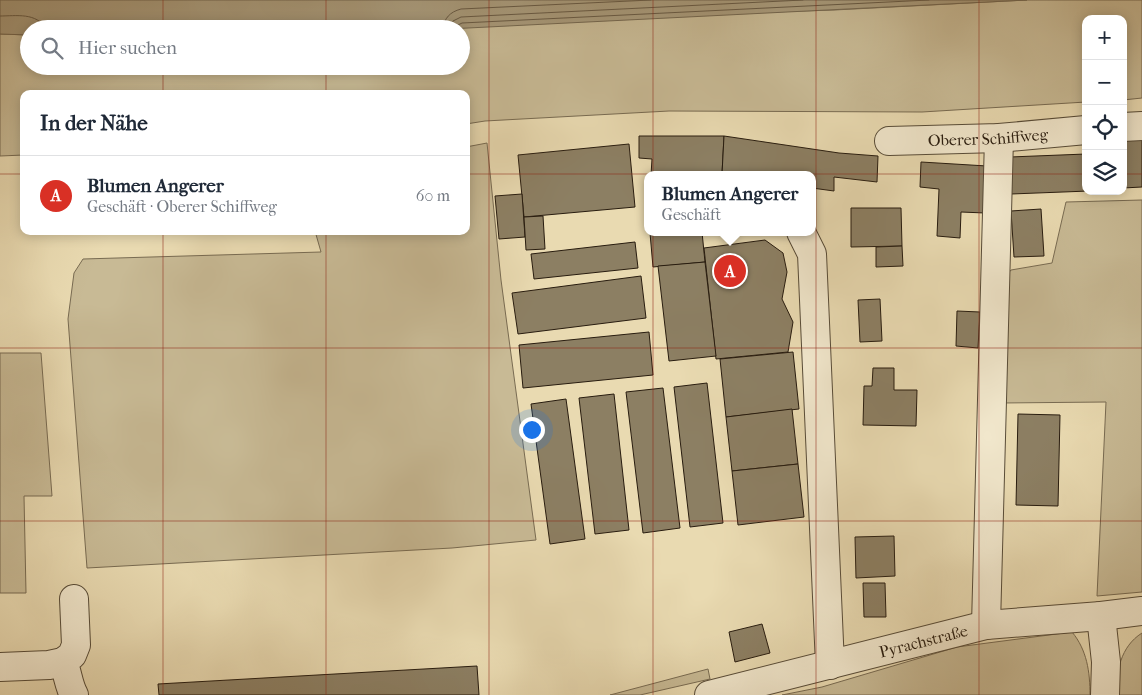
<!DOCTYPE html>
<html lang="de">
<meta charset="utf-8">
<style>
:root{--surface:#fff;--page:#f6f6f7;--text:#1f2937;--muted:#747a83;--line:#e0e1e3;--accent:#d93025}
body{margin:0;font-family:"IM FELL French Canon",serif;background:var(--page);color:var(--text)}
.controls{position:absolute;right:15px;top:15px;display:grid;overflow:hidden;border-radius:10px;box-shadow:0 2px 12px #0003}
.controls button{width:45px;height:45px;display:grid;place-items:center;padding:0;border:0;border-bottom:1px solid var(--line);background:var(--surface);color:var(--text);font:25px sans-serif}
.you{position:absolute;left:531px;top:429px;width:18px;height:18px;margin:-12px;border:4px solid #fff;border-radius:50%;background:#1a73e8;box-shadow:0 0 0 8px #1a73e833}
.badge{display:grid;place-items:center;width:32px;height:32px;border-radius:50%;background:var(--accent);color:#fff;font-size:16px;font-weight:700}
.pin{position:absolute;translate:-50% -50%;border:2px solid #fff;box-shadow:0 1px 5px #0006}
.popup{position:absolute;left:644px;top:171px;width:172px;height:65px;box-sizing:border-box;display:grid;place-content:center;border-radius:10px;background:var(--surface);filter:drop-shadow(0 1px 4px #0005);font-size:16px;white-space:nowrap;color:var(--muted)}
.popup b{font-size:19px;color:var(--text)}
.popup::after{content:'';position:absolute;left:50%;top:100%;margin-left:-10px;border:10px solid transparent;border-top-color:var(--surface)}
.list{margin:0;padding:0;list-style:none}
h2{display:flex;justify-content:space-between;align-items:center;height:65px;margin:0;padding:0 20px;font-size:21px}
h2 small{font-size:16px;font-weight:400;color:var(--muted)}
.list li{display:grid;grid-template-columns:32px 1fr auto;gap:15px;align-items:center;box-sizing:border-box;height:80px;padding:0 20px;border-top:1px solid var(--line)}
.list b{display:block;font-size:19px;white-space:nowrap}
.list p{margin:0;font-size:16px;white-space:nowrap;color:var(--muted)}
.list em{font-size:16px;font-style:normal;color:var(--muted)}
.icon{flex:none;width:28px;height:28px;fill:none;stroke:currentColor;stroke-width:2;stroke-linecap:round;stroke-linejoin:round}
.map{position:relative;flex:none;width:1142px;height:695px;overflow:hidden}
.search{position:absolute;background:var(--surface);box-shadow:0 2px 12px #0003;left:20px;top:20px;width:450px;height:55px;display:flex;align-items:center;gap:12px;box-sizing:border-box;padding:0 18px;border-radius:28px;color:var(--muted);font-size:19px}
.panel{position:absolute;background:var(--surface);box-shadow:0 2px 12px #0003;left:20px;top:90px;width:450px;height:145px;border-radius:10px}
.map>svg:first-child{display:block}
</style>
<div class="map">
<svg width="1142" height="695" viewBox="0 0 1142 695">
<rect width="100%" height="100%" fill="#e9dab1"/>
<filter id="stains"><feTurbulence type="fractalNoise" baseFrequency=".004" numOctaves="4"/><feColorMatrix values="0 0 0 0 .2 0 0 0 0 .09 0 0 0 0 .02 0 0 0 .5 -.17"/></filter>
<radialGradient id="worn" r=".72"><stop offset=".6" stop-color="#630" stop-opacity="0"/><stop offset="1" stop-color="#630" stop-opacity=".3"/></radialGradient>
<g fill="#c8ba95" stroke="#786b52">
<polygon points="1027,0 1142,0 1142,98 1123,100 1123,19 1086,19 1086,102 922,112 669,111 485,121 466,124 466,94 24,94 24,155 0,156 0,34 29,35 29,66 461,66 461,29 239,29 834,10"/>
<polygon points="487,143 501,280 536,540 452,548 87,568 68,319 74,273 83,259 321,252 315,231 466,231 466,147"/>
<polygon points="1142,200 1142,592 1097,596 1106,402 1001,403 1002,281 1011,270 1052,263 1066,202"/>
<polygon points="0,353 41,353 52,496 24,496 26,593 0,593"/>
<path d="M1072 632C1087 650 1090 672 1090 695H782L822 687 957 647Z"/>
<path d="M1142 633V695H1115C1117 671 1120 647 1142 633Z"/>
<polygon points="708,669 710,679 640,695 610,695"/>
</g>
<polygon fill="#a7997a" stroke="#74674f" points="0,0 1027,0 448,29 29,29 29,35 0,34"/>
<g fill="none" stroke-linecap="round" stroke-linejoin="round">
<g stroke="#685a44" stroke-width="1">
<path d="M0 16C16 16 37 12 46 29"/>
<path d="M443 29C444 18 450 12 461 9L651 0"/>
<polyline points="450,29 453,21 461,17 803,0"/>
<polyline points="456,29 458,25 462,23 929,0"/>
</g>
</g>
<g fill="#8c7f63" stroke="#281c0f">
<polygon points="639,136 724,136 722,174 725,175 651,175 652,159 639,158"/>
<polygon points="724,136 839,153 878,156 877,182 834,177 834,191 812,188 812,175 722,174"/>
<polygon points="1142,137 1142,187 1123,188 1123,138"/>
<polygon points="629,144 635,207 524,217 518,155"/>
<polygon points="1086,154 1086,191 1089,191 1011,194 1010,157"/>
<polygon points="921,162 987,166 985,213 961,212 960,238 937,236 939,189 920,187"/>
<polygon points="522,194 525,237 499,239 495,196"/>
<polygon points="851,208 901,208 902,246 851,247"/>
<polygon points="1041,209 1044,256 1014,257 1011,211"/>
<polygon points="543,216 545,249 526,250 524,217"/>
<polygon points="662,232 702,232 705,262 653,267 650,233"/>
<polygon points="765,240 783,253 787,272 782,299 793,322 788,352 716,359 704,248"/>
<polygon points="635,242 638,268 534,279 531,254"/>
<polygon points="902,246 903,266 876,267 876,247"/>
<polygon points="705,262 716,356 669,361 658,266"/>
<polygon points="641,276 646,318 518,334 512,293"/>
<polygon points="880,299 882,341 860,342 858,300"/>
<polygon points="957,311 980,312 978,348 956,346"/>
<polygon points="649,332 653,375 523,388 519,345"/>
<polygon points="793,352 799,409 726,417 720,359"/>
<polygon points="873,368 894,368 894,390 917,390 916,426 863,425 864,386 872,386"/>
<polygon points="707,383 723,523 690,527 674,387"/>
<polygon points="663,388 680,528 643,533 626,392"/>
<polygon points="614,394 629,530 595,534 579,398"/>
<polygon points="566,399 585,539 550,544 531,404"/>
<polygon points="792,409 798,464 732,471 726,417"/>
<polygon points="1018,414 1060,415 1058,506 1016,505"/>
<polygon points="798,464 804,517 738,525 732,471"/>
<polygon points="894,536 895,576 856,578 855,537"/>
<polygon points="863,583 885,583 886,617 864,617"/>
<polygon points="762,624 770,653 735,662 729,632"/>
<polygon points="477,666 479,695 159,695 158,684"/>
</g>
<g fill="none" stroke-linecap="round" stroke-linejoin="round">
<defs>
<g id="minor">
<polyline points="1123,127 1142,126"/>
<path id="s1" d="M889 141 999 138 1086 130"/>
<polyline points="801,232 812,254 830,665"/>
<path d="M74 599 76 645 72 655 63 662C68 673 68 684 74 695"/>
<polyline points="1101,616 1106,662 1105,695"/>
<polyline points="986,625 999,138"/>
<polyline points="0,667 49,665 63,662"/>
<path id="s2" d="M709 695 986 625 1101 616 1142 611"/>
</g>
</defs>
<use href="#minor" stroke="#584c38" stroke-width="30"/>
<use href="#minor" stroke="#f1e7cc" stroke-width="28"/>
</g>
<path fill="none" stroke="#8f2418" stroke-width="1" stroke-opacity="0.55" d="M163 0V29M326 0V29M489 0V695M653 0V695M816 0V695M979 0V695M163 66V94M326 66V94M0 174H24M466 174H1086M1123 174H1142M163 231V695M326 231V695M0 348H1142M0 521H1142"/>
<g text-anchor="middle" stroke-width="4" stroke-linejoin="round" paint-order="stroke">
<g font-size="16" fill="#281c0f" stroke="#f1e7cc">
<text dy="6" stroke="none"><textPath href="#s1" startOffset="99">Oberer Schiffweg</textPath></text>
<text dy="6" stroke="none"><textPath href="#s2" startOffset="221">Pyrachstraße</textPath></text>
</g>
</g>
<rect width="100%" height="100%" filter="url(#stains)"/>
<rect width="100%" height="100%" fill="url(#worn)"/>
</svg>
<div class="controls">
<button>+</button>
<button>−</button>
<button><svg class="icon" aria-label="locate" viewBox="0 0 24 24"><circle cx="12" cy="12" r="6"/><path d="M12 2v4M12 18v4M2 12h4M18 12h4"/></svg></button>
<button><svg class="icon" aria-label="layers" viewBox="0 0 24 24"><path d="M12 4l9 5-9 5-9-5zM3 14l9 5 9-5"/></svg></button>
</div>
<div class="you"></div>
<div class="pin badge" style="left:730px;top:271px">A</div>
<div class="popup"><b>Blumen Angerer</b>Geschäft</div>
<div class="search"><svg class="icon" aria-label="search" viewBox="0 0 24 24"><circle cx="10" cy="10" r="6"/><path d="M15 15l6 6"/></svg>Hier suchen</div>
<section class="panel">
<h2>In der Nähe<small></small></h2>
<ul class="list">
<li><span class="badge">A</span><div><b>Blumen Angerer</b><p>Geschäft · Oberer Schiffweg</p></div><em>60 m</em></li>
</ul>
</section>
</div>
